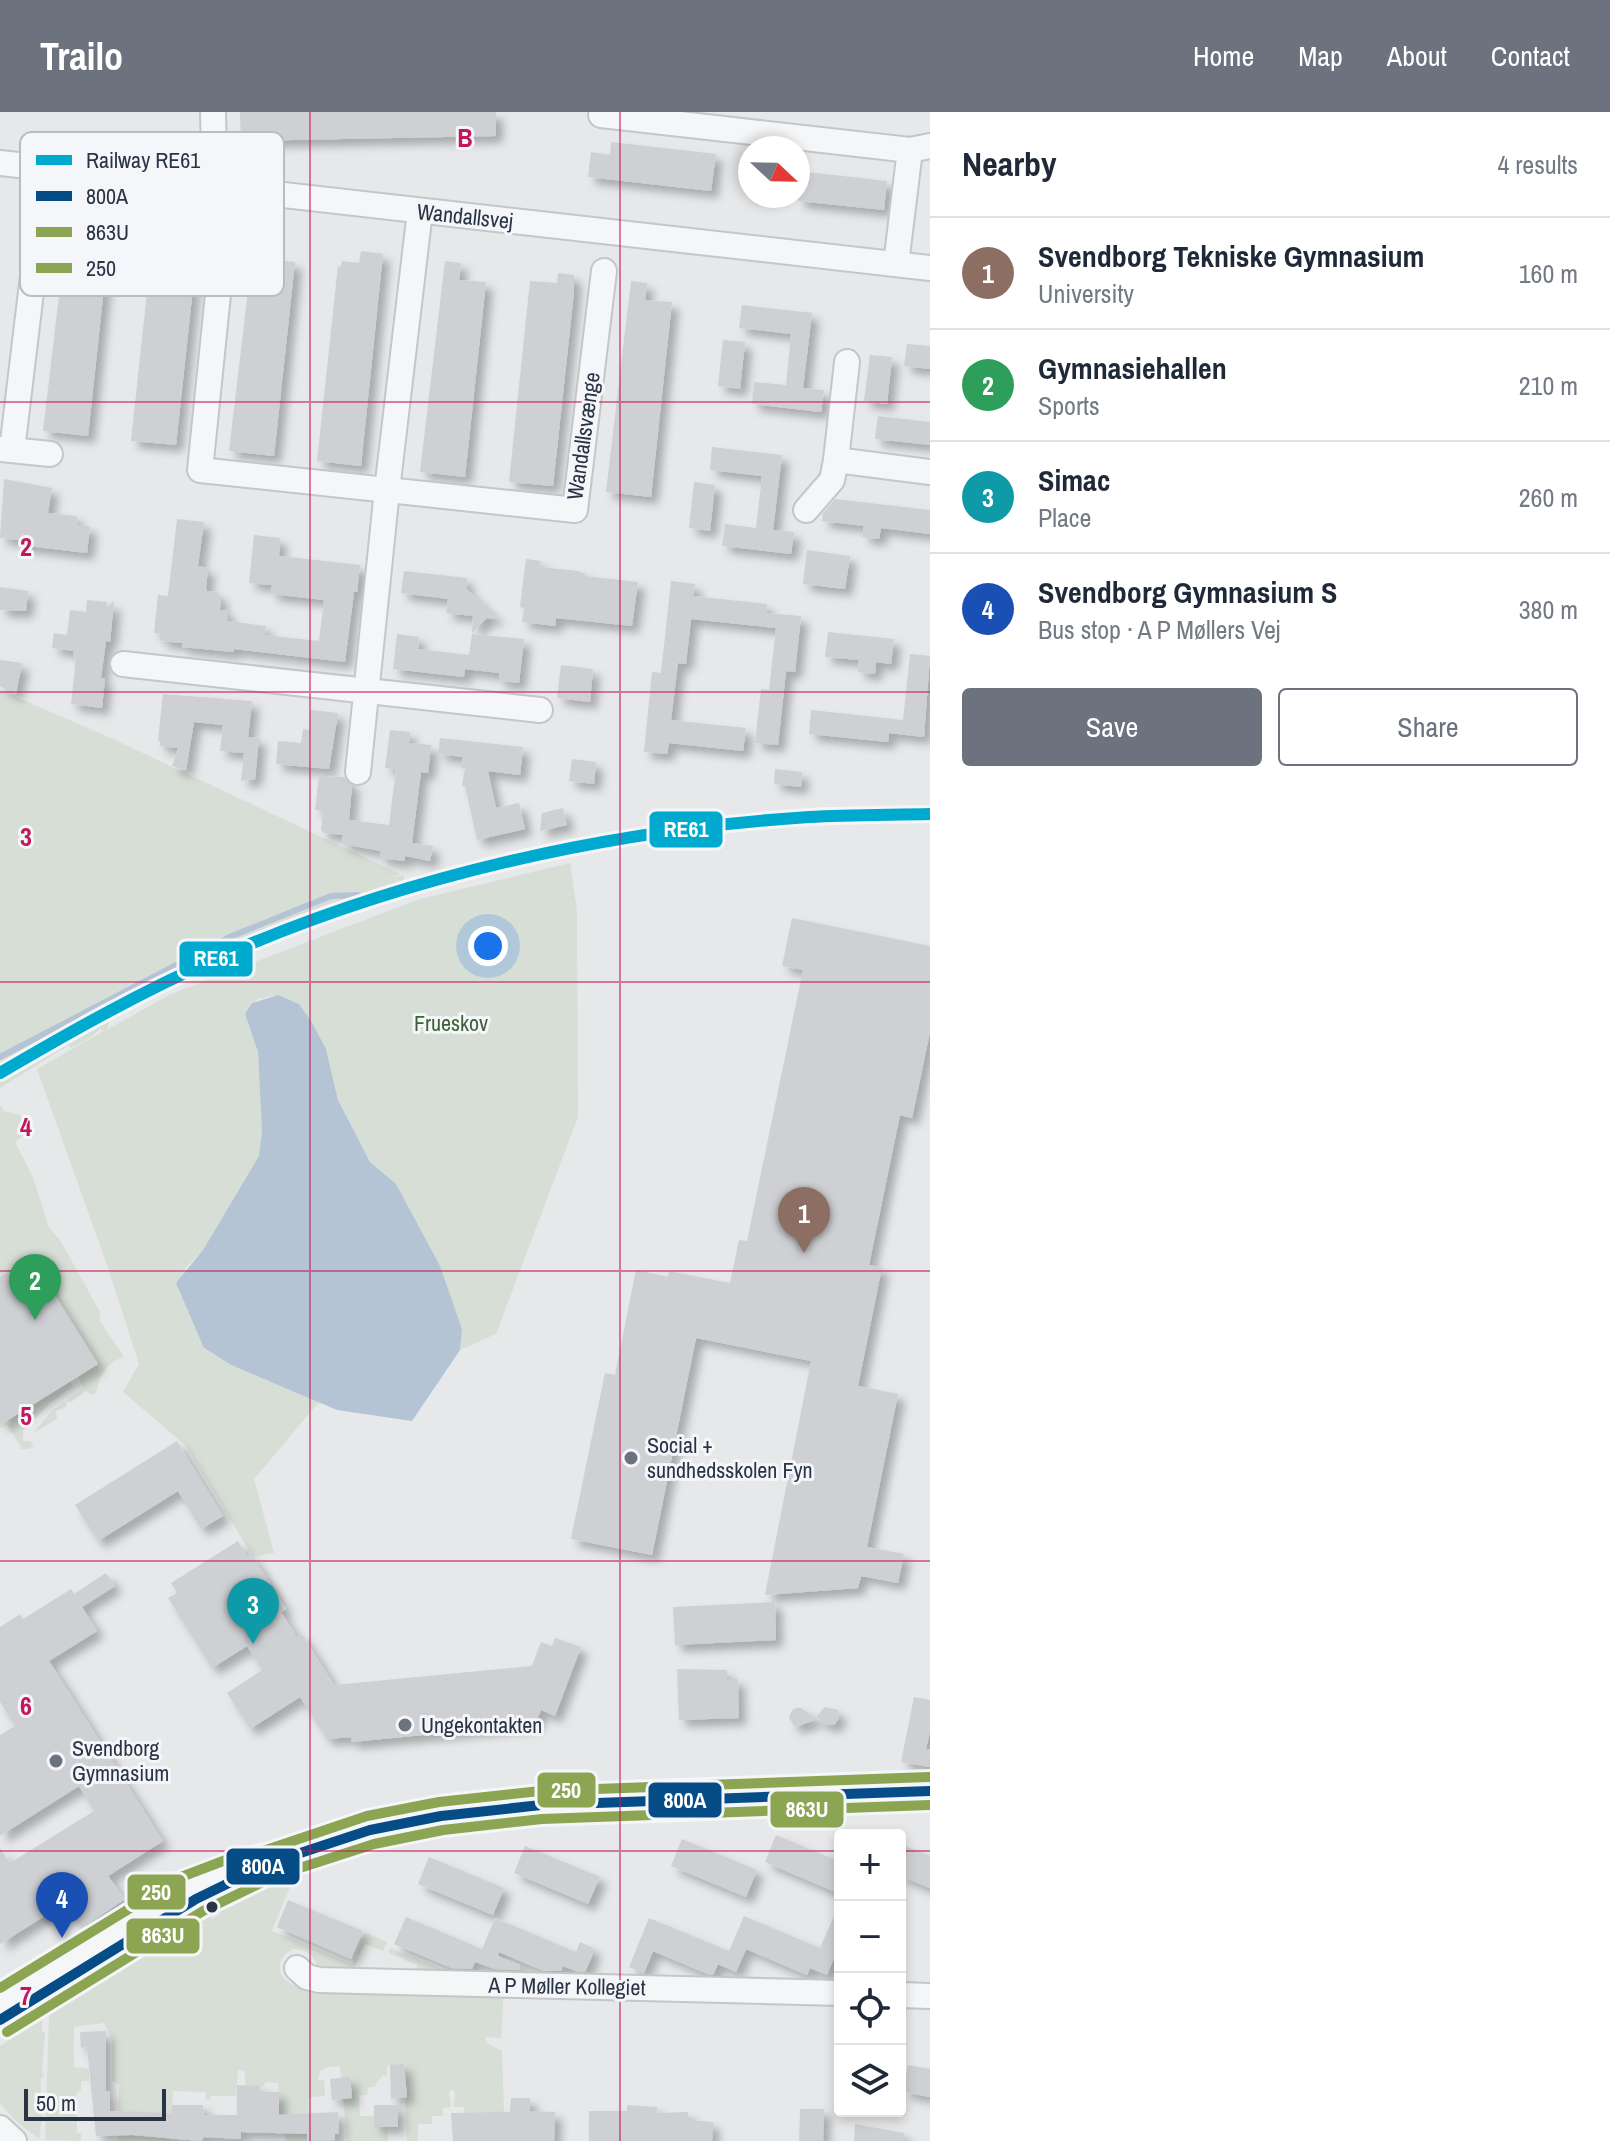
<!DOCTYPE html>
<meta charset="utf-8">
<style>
:root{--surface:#fff;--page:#f2f2f3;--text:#1f2937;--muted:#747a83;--line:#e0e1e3;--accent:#6c737f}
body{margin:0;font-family:"Archivo Narrow",sans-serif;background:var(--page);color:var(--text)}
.controls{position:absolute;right:24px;bottom:24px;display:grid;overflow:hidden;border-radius:8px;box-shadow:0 4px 12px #0003}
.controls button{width:72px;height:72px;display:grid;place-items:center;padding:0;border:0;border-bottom:2px solid var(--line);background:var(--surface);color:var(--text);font:40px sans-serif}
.compass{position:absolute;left:738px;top:24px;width:72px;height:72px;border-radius:50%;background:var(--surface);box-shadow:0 4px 12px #0003;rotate:112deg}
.scale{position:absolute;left:24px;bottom:20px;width:142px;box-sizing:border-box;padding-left:8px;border:4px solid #2b3445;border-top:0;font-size:22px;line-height:28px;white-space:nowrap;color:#2b3445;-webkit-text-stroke:6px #f4f6f9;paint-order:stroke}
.you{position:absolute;left:488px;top:834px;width:28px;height:28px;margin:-20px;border:6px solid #fff;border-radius:50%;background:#1a73e8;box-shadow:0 0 0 12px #1a73e833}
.badge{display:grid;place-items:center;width:52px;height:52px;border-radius:50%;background:var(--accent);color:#fff;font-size:26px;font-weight:700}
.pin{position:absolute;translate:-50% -66px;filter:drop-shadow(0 2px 4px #0008)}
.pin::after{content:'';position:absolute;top:42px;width:28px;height:24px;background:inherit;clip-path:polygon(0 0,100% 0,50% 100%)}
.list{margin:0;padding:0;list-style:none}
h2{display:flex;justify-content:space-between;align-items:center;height:104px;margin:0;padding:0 32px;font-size:34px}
h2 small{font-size:26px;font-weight:400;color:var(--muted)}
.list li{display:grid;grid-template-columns:52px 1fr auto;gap:24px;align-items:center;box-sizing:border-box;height:112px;padding:0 32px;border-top:2px solid var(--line)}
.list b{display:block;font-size:30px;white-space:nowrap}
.list p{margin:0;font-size:26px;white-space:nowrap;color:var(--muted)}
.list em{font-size:26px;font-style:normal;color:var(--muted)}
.actions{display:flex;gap:16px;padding:24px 32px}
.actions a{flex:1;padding:18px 0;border:2px solid var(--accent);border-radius:8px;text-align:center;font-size:28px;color:var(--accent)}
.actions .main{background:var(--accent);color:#fff}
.icon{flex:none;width:44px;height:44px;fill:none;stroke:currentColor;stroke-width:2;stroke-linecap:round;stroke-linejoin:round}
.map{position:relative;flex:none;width:930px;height:2029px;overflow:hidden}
header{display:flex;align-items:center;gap:48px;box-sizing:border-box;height:112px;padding:0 40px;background:var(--accent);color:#fff}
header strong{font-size:38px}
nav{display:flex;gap:44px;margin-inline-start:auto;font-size:28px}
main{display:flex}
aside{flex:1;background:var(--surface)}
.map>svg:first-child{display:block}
</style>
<header>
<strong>Trailo</strong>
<nav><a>Home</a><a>Map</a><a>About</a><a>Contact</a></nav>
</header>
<main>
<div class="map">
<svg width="930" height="2029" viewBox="0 0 930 2029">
<defs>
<filter id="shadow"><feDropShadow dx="7" dy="7" stdDeviation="4" flood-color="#0004"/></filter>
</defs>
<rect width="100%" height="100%" fill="#e6e8ea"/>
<g fill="#d6ded6">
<path d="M0 578 113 627 400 762 388 766 403 763 405 771C261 818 131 873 0 951Z"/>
<polygon points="570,751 577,798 578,1005 496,1222 460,1238 462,1217 396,1072 370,1050 338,988 326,937 299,892 277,883 257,887 245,902 258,940 262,1020 259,1044 203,1138 183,1159 204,1237 231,1253 319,1290 254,1367 274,1441 253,1445 186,1334 123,1280 139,1252 106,1150 37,957 104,919 100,917 90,926 71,936 69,933 0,976 0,969 109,908 107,918 171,882 420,787"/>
<path d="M0 993 4 999 20 1003 29 1012 25 1022 15 1030 33 1065 49 1116 60 1128 100 1200V1209L124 1245C105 1251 100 1264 96 1281L91 1283 86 1279 71 1290 67 1289 66 1295 56 1299 57 1307 32 1322 53 1298 83 1276 31 1145 0 1165Z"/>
<polygon points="70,1269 73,1274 50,1291 23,1319 23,1329 30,1329 34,1334 29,1337 20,1337 21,1335 7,1313 0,1316 0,1313"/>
<path d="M295 1762 272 1819 352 1852 355 1846 358 1847 352 1862H318C316 1845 310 1837 293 1837 275 1845 275 1866 294 1873L504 1879 501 1926 485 1925 487 1931 502 1939 504 2000 465 2017 464 1995H454L455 1981 451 1977 449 1980 451 1995 443 1996V2004H432V2012H418V2029H407L404 1953 387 1954V1963L382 1964 374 1975H369L367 1983H359L360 2004H374V2015H387L388 2029H344L347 2028 340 1954 327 1955 320 1959 318 1968H324L325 1984 311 1985 308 1988 309 2001 307 2002 319 2029H286L279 2004 278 1971 265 1970 264 1974H251L248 1985 244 1959 238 1958 236 1984H211L210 1988H206V1980L173 1979 171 2029H118L119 1972 112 1969V1929L104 1911 74 1915V1955L89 1957V1969H81V1978L76 1981 77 2021H81V2029L45 2028 49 1903 170 1828 172 1831 180 1827 179 1823 210 1804 213 1807 220 1802 219 1798 250 1779Z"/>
<polygon points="365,1821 387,1830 383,1839 365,1832 359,1844 356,1843"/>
<polygon points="390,1836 464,1866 417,1865 417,1853 389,1841"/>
<polygon points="42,1907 42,1919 45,1920 42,1958 44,1966 41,1966 40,1998 43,1998 39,2027 15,2008 0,1991 0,1934"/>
</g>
<polygon fill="#b4c4d5" points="278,883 299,892 311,909 326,937 338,988 370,1050 396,1072 440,1154 462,1217 460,1238 412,1309 337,1298 231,1253 204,1236 176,1171 203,1138 259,1044 262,1020 258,940 245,902 252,891"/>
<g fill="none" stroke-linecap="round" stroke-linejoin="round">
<polyline stroke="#b4c4d5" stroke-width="6" points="0,945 232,824 331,784 358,783"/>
</g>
<g fill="#ced0d3" filter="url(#shadow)">
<polygon points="240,0 496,0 496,24 241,29"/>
<polygon points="611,30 716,42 711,79 588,65 591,40 610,43"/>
<polygon points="798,59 887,69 884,98 798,89"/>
<polygon points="68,108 84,110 82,126 109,129 88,324 43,319"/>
<polygon points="181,120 197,122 197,139 176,333 131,329 152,134 179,137"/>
<polygon points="254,128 269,130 268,147 295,150 274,344 229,339"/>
<polygon points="361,139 383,142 361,354 317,349 338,154 341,155 342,149 359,151"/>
<polygon points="445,149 461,151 459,168 486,170 465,365 420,360"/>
<polygon points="558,161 574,163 574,180 553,374 509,370 530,169 557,171"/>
<polygon points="631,169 647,171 645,188 672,190 651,385 606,380"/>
<polygon points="742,193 812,201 803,276 824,278 821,300 752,292 754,270 786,273 791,222 739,216"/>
<polygon points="723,228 745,230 740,277 718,274"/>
<polygon points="907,232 930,234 930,257 904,254"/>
<polygon points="870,243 892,245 887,292 864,289"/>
<polygon points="878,304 930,310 930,333 875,327"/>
<polygon points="712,335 782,343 773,418 794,420 791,442 722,434 725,412 756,416 762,364 710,358"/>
<polygon points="4,367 52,376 48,401 77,404 76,413 90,414 87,441 19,433 19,428 0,426"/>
<polygon points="694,370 715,373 710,419 689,416"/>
<polygon points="835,387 930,398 930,422 881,416 879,427 862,425 864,414 822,409 823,401"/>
<polygon points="177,407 204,410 198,454 208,456 206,476 207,479 217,480 217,484 221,484 220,498 228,499 227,509 266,514 264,523 319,529 324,488 271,482 272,473 249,471 254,423 280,426 279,444 360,453 357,480 354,480 345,550 234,537 233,540 182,535 182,531 161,529 161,522 154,521 158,483 168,484"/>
<polygon points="807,438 850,444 845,477 803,472"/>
<polygon points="526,447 541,449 540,455 578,459 586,462 585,464 638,470 632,514 556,506 555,514 522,510 524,496 520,495"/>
<polygon points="404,459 467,466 466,476 498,507 487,506 472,521 473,504 446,501 448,487 401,481"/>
<polygon points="671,469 695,472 693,484 767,492 766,501 801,504 795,560 786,559 778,633 755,631 761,577 769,578 776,516 691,507 686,552 678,551 671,608 746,616 743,639 669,631 667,642 644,640 652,560 661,561"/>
<polygon points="0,475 28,479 26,499 0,498"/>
<polygon points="87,488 107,490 106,496 114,489 110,530 106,529 101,566 105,566 102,596 71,592 76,546 73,545 74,539 52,536 54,521 67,523 70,498 86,500"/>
<polygon points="828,520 894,527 891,552 876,550 875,562 858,560 859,548 825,545"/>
<polygon points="397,522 419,525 418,537 469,543 472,522 524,527 519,571 499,569 499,561 465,557 464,565 393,557"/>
<polygon points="910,542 930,544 924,625 889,621 888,630 809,622 811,598 903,608"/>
<polygon points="0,548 22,551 16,582 0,574"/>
<polygon points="561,553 593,557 590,590 557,586"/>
<polygon points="163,582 252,589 248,625 259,626 255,667 241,669 244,641 220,639 223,613 194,610 186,658 172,654 178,636 160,634 160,629 158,629"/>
<polygon points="311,598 338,601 329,657 276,652 278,629 301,631 303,617 309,618"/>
<polygon points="390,618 410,620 409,631 431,633 428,661 421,660 412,731 433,734 430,749 405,744 405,749 380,746 381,739 342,732 343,723 323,721 321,717 323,699 315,698 319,664 344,665 352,673 349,708 389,713 396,657 385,656"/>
<polygon points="440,626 523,635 520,663 488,659 496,696 519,691 525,717 477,728 465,674 462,674 465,656 461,656 463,645 438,642"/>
<polygon points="572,647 596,650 594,672 569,669"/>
<polygon points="775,657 802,660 801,675 774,672"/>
<polygon points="563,696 567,713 540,719 542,701"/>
<polygon points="792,806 930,834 930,920 912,1006 900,1003 869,1153 882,1155 858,1274 898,1282 867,1435 904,1442 898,1471 861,1464 858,1476 765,1483 811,1249 696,1226 652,1443 571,1427 605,1261 615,1263 636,1158 668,1165 669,1159 730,1171 739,1128 747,1129 803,858 782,854"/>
<polygon points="31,1145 98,1252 0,1313 0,1165"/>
<polygon points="177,1329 223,1404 201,1417 178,1379 98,1429 75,1393"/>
<polygon points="238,1429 247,1445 250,1443 255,1448 286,1497 281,1500 297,1525 302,1522 334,1573 532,1554 541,1530 552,1534 555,1526 581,1535 555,1604 541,1598 535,1612 352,1630 351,1625 327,1627 300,1585 250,1617 227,1581 262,1558 247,1534 212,1556 168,1486 177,1481 171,1471"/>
<polygon points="106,1461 115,1474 82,1495 97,1519 49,1549 163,1729 108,1764 125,1787 82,1816 64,1792 0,1832 0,1736 10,1751 94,1699 79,1674 0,1724 0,1623 15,1614 0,1590 0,1515 20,1502 23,1507 71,1477 74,1482"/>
<polygon points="775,1490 776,1528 675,1533 673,1495"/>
<polygon points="677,1557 727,1558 727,1567 738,1567 739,1606 679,1608"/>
<polygon points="914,1585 930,1588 930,1619 926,1637 930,1637 930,1655 901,1650"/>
<polygon points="825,1595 838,1598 839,1606 834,1613 826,1613 816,1605"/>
<polygon points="796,1596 801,1596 818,1607 795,1615 789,1606 792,1598"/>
<polygon points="776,1723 840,1750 840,1782 765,1750"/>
<polygon points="682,1727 757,1758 746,1785 671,1754"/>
<polygon points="900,1732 930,1744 930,1776 900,1764"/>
<polygon points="525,1734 600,1765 588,1792 514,1761"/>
<polygon points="429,1745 504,1776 493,1803 418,1772"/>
<polygon points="288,1788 363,1819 351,1847 277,1815"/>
<polygon points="840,1790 840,1832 827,1863 810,1856 807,1863 746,1837 736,1860 718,1852 713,1863 710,1863 653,1839 644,1861 629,1855 649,1806 729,1839 744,1804 820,1836"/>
<polygon points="406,1805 482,1837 495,1806 576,1840 580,1830 593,1836 593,1842 585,1860 576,1859 563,1854 561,1859 544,1859 499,1840 498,1844 520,1853 519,1858 495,1857 475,1850 472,1857 452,1856 394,1832"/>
<polygon points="106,1919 106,1979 110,1979 110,1999 172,2001 172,1993 203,1993 204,2003 237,2003 237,1973 260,1974 260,1980 279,1980 279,2003 338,2000 339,2022 335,2022 335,2028 307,2029 307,2022 241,2020 241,2027 204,2025 201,2029 132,2023 96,2024 87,1935 81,1936 80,1920"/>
<polygon points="404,1952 407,1985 391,1987 390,1953"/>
<polygon points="908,1953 930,1957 930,1985 903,1980"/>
<polygon points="350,1965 352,1986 332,1988 330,1967"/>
<polygon points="511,1986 530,1986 530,1999 555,2000 554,2029 453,2029 451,2001 510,2000"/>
<rect x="374" y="1993" width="24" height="22"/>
<polygon points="627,1993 657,1995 657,2001 688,2000 688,2008 713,2010 712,2029 589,2029 589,1999 627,1999"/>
<polygon points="800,1997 824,1997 823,2029 799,2029"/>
<polygon points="855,2012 904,2021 903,2029 854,2029"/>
</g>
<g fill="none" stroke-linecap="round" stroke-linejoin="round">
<defs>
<g id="minor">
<polyline points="213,0 215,76"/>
<polyline points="601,3 910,38"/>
<polyline points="0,51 930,156"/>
<polyline points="224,124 200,358 575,398 604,159"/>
<polyline points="896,152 910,38 930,34"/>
<polyline points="847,250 836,348 930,360"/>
<polyline points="0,337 50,342"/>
<polyline points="12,338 40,105 56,95"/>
<polyline points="806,398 832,368 836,348"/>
<polyline points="123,552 540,598"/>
<polyline points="358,660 387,378 420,99"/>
<polyline points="297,1856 307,1865 319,1868 840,1881"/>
<polyline points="900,1883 930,1884"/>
<polyline points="0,1892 187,1778 236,1759 270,1751 370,1718 441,1704 541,1693 930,1679"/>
<polyline points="0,2016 14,2029"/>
</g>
</defs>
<use href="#minor" stroke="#c4c6c8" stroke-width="28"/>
<use href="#minor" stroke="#f5f6f7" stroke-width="24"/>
<defs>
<polyline id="bus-1" points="0,1908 196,1787 270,1751 370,1718 441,1704 541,1693 930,1679"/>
<polyline id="bus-2" points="7,1920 203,1799 275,1764 374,1732 443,1718 542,1707 930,1693"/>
<polyline id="bus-3" points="0,1876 181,1765 231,1746 266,1738 367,1704 439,1690 540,1679 929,1665"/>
</defs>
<use href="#bus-1" stroke="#f4f6f9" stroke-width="16"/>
<use href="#bus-2" stroke="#f4f6f9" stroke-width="16"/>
<use href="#bus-3" stroke="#f4f6f9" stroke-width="16"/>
<use href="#bus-1" stroke="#064d87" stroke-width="10"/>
<use href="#bus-2" stroke="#8ca552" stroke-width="10"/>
<use href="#bus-3" stroke="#8ca552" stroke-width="10"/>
<defs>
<path id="rail-1" d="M0 961C70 920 139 881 213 848 399 765 607 718 809 705 849 703 890 703 930 702"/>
</defs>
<use href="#rail-1" stroke="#f4f6f9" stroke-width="18"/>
<use href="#rail-1" stroke="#00a9ce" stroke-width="12"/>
</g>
<path fill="none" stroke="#c2185b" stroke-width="2" stroke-opacity="0.55" d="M310 0V2029M620 0V2029M0 290H930M0 580H930M0 870H930M0 1159H930M0 1449H930M0 1739H840M900 1739H930"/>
<g fill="#6c737f" stroke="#f4f6f9" stroke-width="3">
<circle cx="631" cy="1346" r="8"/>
<circle cx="405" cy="1613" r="8"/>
<circle cx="56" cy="1649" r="8"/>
</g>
<circle fill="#2b3445" stroke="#f4f6f9" stroke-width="3" cx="212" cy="1795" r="7"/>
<g text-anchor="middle" stroke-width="6" stroke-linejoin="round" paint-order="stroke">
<g font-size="22" fill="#2b3445" stroke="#f4f6f9">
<text transform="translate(465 104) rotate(6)" y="8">Wandallsvej</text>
<text transform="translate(583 324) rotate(-82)" y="8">Wandallsvænge</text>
<text transform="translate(567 1874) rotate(1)" y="8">A P Møller Kollegiet</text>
</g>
<g font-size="22" fill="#3f6138" stroke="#f4f6f9">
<text x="451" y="919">Frueskov</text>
</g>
<g font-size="22" fill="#2b3445" stroke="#f4f6f9" text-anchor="start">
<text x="647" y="1341">Social +<tspan x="647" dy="25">sundhedsskolen Fyn</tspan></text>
<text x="421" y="1621">Ungekontakten</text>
<text x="72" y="1644">Svendborg<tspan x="72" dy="25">Gymnasium</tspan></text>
</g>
</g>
<rect x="20" y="20" width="264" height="164" rx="12" fill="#f4f6f9" stroke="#b8bcc3" stroke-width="2"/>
<rect x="36" y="43" width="36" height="10" fill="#00a9ce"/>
<rect x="36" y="79" width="36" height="10" fill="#064d87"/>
<rect x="36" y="115" width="36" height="10" fill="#8ca552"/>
<rect x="36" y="151" width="36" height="10" fill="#8ca552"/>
<g font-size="22" fill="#2b3445">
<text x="86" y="56">Railway RE61</text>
<text x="86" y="92">800A</text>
<text x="86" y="128">863U</text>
<text x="86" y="164">250</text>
</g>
<g font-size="26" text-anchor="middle" font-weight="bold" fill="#c2185b" stroke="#f4f6f9" stroke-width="6" stroke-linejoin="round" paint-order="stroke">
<text x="465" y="35">B</text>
<text x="26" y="444">2</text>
<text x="26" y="734">3</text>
<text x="26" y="1024">4</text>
<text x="26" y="1313">5</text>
<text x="26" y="1603">6</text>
<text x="26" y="1893">7</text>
</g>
<g stroke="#f4f6f9" stroke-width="3">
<rect x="648" y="698" width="76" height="39" rx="8" fill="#00a9ce"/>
<rect x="178" y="828" width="76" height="38" rx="8" fill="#00a9ce"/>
<rect x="536" y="1659" width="61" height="38" rx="8" fill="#8ca552"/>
<rect x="647" y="1669" width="76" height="38" rx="8" fill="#064d87"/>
<rect x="769" y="1678" width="76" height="39" rx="8" fill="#8ca552"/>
<rect x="225" y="1735" width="76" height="39" rx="8" fill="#064d87"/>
<rect x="126" y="1761" width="61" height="38" rx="8" fill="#8ca552"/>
<rect x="125" y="1805" width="76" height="38" rx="8" fill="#8ca552"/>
</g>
<g font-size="22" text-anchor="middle" font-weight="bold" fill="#fff">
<text x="686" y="725">RE61</text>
<text x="216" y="854">RE61</text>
<text x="566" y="1686">250</text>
<text x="685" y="1696">800A</text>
<text x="807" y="1705">863U</text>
<text x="263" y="1762">800A</text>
<text x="156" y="1788">250</text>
<text x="163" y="1831">863U</text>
</g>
</svg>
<div class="controls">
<button>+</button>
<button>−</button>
<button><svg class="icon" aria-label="locate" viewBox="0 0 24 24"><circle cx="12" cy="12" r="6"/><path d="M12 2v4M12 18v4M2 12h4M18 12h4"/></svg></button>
<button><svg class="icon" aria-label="layers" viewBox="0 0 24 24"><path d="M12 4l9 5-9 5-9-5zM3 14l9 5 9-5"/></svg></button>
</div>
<svg class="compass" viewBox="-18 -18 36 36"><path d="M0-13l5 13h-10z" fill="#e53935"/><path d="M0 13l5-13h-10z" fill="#747a83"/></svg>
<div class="scale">50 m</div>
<div class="you"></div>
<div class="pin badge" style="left:804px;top:1141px;background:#8d6e63">1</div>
<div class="pin badge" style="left:35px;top:1208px;background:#2e9e5b">2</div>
<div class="pin badge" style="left:253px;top:1532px;background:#0f9aa8">3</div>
<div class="pin badge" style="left:62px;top:1826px;background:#1a4fb4">4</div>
</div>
<aside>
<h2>Nearby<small>4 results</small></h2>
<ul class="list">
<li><span class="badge" style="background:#8d6e63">1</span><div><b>Svendborg Tekniske Gymnasium</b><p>University</p></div><em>160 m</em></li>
<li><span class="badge" style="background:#2e9e5b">2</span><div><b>Gymnasiehallen</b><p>Sports</p></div><em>210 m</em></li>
<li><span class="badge" style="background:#0f9aa8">3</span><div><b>Simac</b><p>Place</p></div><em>260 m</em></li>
<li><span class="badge" style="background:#1a4fb4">4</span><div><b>Svendborg Gymnasium S</b><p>Bus stop · A P Møllers Vej</p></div><em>380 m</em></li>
</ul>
<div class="actions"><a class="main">Save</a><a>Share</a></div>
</aside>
</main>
